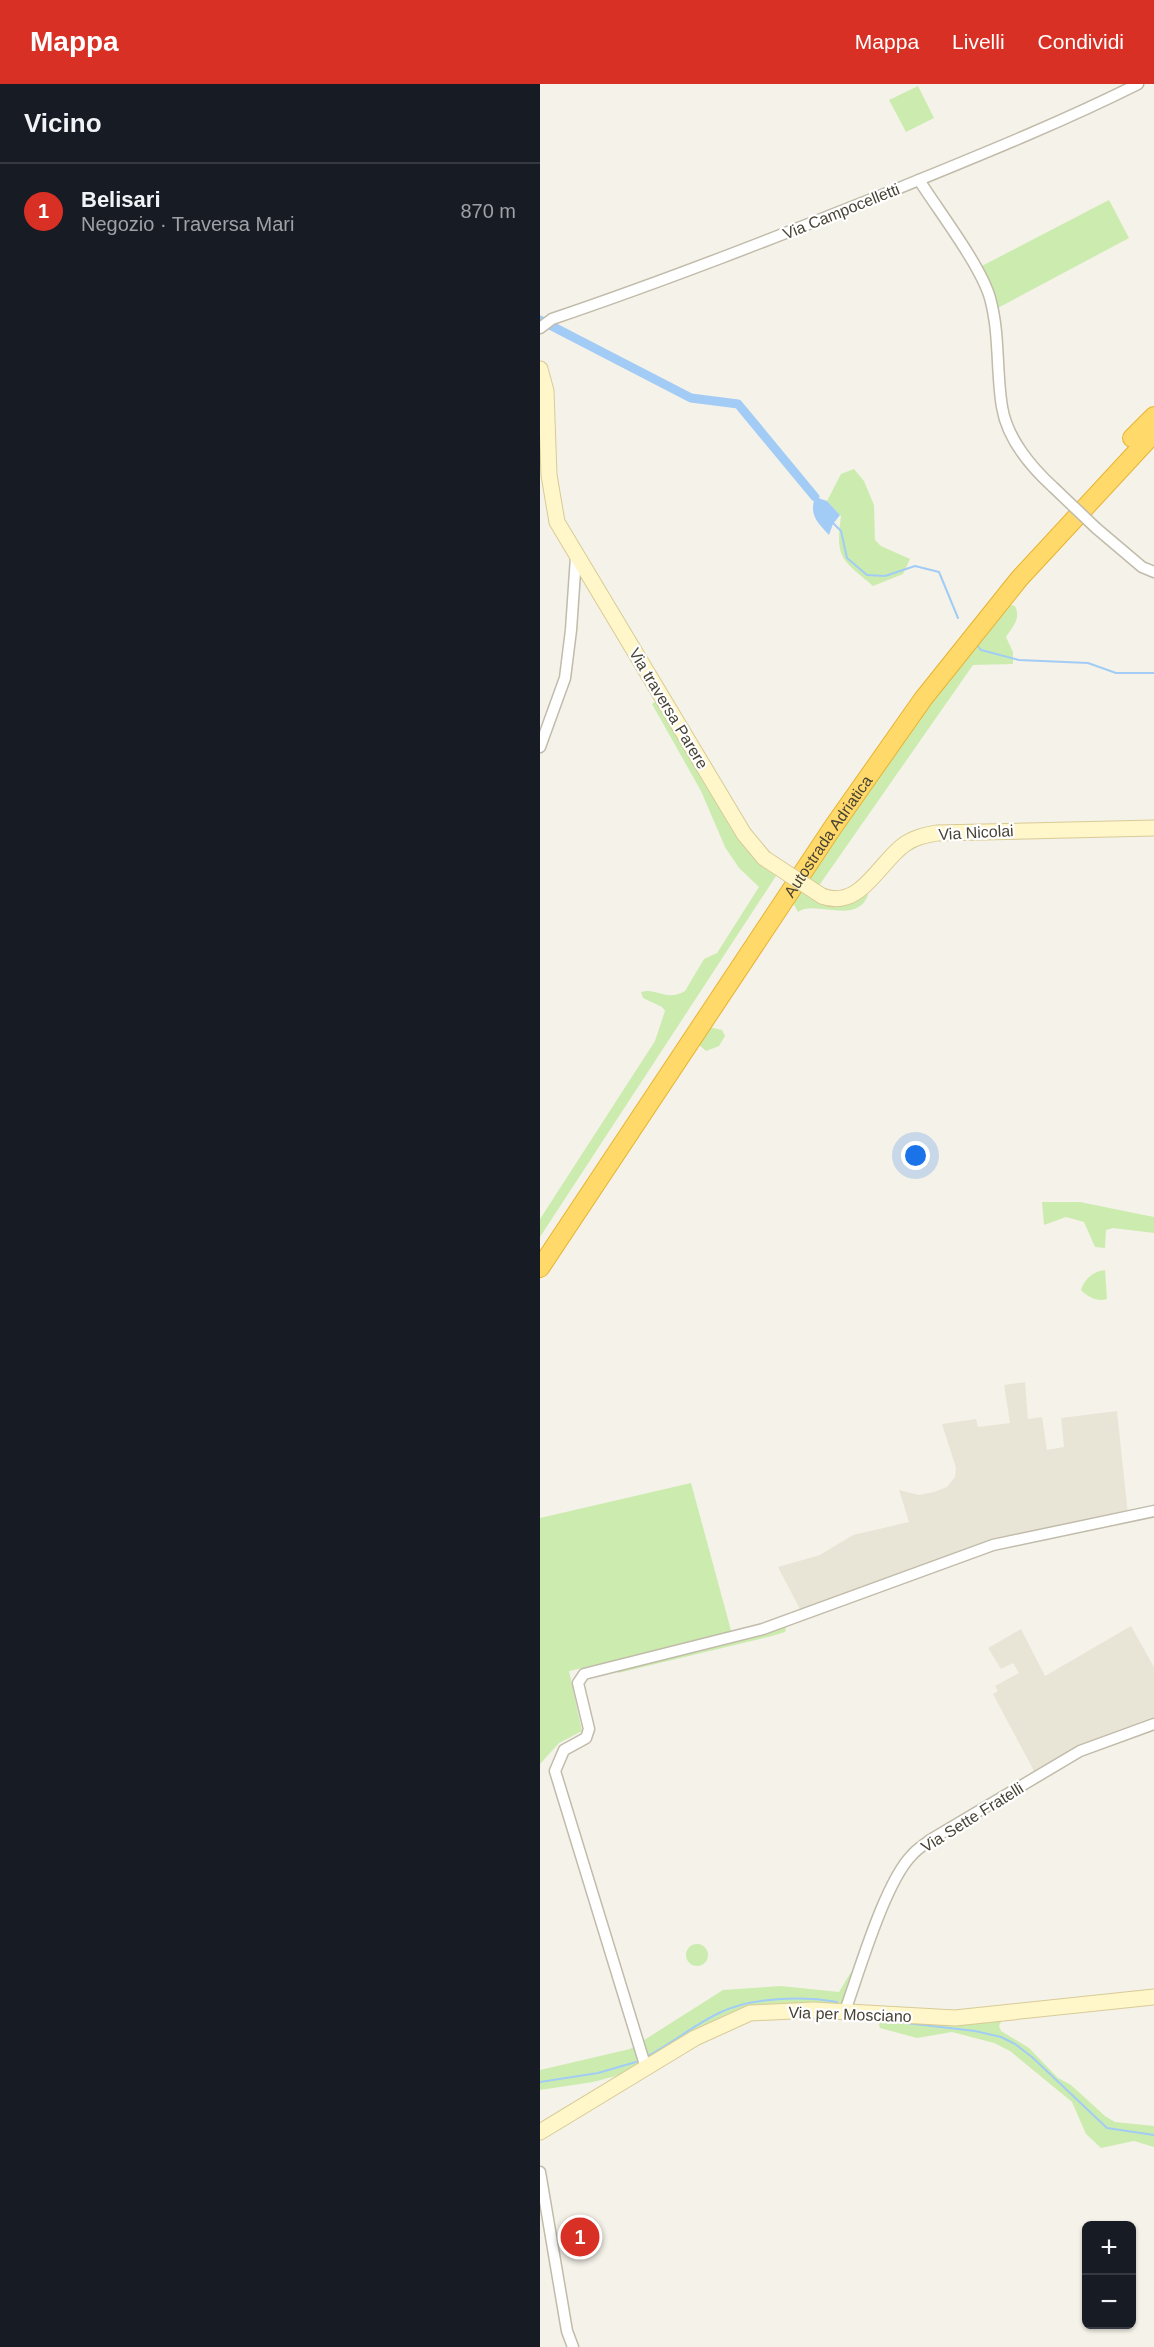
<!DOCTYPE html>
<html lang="it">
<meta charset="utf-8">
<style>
:root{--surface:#171b24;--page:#242831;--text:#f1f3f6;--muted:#9ea1a6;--line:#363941;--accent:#d93025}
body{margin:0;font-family:Arial,sans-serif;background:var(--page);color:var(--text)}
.controls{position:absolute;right:18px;bottom:18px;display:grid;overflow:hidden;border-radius:9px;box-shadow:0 2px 4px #0004}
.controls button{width:54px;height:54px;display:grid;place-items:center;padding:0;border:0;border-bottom:2px solid var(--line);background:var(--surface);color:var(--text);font:30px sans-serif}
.you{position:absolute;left:376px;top:1072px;width:21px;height:21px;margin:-15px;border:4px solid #fff;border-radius:50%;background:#1a73e8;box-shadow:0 0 0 9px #1a73e833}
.badge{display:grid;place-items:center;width:39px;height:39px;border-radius:50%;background:var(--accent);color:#fff;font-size:20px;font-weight:700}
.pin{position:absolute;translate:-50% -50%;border:3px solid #fff;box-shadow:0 2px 6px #0006}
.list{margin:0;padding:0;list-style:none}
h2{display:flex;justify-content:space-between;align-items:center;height:78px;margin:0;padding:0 24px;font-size:26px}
h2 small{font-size:20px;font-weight:400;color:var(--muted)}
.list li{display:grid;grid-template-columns:39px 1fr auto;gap:18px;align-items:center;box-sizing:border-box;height:96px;padding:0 24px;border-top:2px solid var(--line)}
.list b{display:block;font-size:22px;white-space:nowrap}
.list p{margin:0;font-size:20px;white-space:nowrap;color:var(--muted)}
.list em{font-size:20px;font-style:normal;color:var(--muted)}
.map{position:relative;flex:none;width:614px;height:2263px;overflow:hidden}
header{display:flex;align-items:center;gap:36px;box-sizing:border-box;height:84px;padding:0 30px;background:var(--accent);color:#fff}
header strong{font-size:28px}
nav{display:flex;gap:33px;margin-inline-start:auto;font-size:21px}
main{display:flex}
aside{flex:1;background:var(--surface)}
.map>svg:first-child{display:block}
</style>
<header>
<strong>Mappa</strong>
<nav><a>Mappa</a><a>Livelli</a><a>Condividi</a></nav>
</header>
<main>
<aside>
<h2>Vicino<small></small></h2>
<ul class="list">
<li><span class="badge">1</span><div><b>Belisari</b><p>Negozio · Traversa Mari</p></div><em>870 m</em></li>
</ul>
</aside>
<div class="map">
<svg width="614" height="2263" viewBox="0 0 614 2263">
<rect width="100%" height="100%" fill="#f5f2e9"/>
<g fill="#e9e5d6">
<polygon points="485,1298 488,1335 502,1333 507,1366 524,1363 521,1334 577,1327 588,1431 498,1449 262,1529 238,1483 280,1471 313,1451 369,1438 359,1406 379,1411 394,1408 407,1403 415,1393 416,1384 402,1340 436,1335 438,1343 470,1339 464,1301"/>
<polygon points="591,1542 614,1583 614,1637 494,1692 493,1685 453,1610 458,1607 455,1602 479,1589 473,1579 461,1585 448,1564 481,1545 505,1592"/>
</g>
<g fill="#ccecaf">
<polygon points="378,2 394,34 366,48 349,16"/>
<polygon points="569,116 589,154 456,225 438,184"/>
<path d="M314 385 324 397 334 421 335 456 341 462 370 475 363 490 333 502C302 475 295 476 301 432L287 417 301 390Z"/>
<path d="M467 520 475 522C481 535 473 542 466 553L473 568V580L433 581 278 803 268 797 400 602Z"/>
<path d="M119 615 219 778 236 792 0 1153V1135L115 957 125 927 122 923 103 914 101 908C116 903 126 918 145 907L164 875 177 869 219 803 199 784 185 763 161 707 112 620Z"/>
<path d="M324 806 328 811C317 842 274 815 258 828L253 819 261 807 275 815Z"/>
<polygon points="169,943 182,946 185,952 179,962 166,967 157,959"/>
<polygon points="502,1118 540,1118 614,1133 614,1149 573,1144 566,1146 565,1164 555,1163 544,1138 526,1133 504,1141"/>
<path d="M565 1186 567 1215C558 1218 547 1213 541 1206 544 1195 554 1187 565 1186Z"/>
<polygon points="151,1399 192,1550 29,1587 42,1647 19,1659 0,1680 0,1434"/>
<polygon points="247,1540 245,1548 232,1552 78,1589 77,1584"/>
<circle cx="157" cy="1871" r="11"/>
<polygon points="311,1888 316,1890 304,1918 291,1922 223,1924 99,1986 53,1998 0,2006 0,1986 90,1965 183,1906 241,1902 299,1908"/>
<polygon points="463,1934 459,1942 461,1947 489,1964 518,1994 531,2001 565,2032 575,2038 614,2042 614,2063 594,2057 561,2064 546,2050 532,2018 470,1967 454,1959 412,1948 377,1954 340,1944 339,1941 341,1935"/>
</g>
<path fill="#a2ccf5" d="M275 413 287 417 300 431 293 440 289 451C277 438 269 431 275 413Z"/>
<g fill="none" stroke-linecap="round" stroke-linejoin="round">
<g stroke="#a2ccf5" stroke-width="2">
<polyline points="291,437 301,447 307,474 327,491 345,492 375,482 399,488 418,534"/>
<polyline points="437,561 441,566 479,576 548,579 576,589 614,589"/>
<polyline points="357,1938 435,1947 461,1953 475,1960 492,1973 567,2044 614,2051"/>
<path d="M108 1972C132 1959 154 1941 179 1929 212 1913 262 1912 297 1918"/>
<polyline points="0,1998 58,1989 96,1978"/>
</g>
<polyline stroke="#a2ccf5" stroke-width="9" points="0,236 151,314 198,320 275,413"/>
<defs>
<g id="street">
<path d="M379 96C398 126 441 182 450 214 460 250 456 287 462 323 467 354 491 383 513 403"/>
<path d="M0 244 12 235C127 196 239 152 352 107 435 73 518 40 598 0"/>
<polyline points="556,444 602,483 614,488"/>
<polyline points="0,663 25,594 31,546 36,473"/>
<path d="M305 1927C319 1888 345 1798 372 1771 377 1765 384 1761 390 1756L540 1667 614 1640"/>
<polyline points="106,1984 15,1687 24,1666 46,1654 49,1645 38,1599 44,1590 223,1545 453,1461 614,1427"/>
<polyline points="0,2088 27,2247 33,2263"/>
</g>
<g id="secondary">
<polyline points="0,285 6,307 9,391 17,438 204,750 224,774"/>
<path d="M282 812C320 827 339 778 365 760 375 753 386 751 397 749L614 744"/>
<polyline points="0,2048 155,1954 210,1929 273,1926 415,1934 614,1913"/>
</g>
<g id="highway">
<polyline points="592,354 614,332"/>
<path id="s1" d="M0 1184 293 743 383 615 479 495 614 349"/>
</g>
</defs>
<use href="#street" stroke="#c1bbaa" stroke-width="13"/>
<use href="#secondary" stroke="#d8cb96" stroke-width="17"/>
<use href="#highway" stroke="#e7b331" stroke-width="20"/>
<use href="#street" stroke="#fff" stroke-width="10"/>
<use href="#secondary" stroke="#fff6c9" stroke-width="15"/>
<use href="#highway" stroke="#ffd96a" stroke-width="18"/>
<defs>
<polyline id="street-bridge" points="513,403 556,444"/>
<polyline id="secondary-bridge" points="224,774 282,812"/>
</defs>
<use href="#street-bridge" stroke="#c1bbaa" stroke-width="13" stroke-linecap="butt"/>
<use href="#secondary-bridge" stroke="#d8cb96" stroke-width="17" stroke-linecap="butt"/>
<use href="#street-bridge" stroke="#fff" stroke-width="10"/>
<use href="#secondary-bridge" stroke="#fff6c9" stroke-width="15"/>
</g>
<g text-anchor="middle" stroke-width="4.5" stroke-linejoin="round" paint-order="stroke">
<g font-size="16" fill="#494336" stroke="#fff">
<text transform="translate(301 127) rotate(-22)" y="6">Via Campocelletti</text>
<text transform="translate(129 624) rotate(59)" y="6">Via traversa Parere</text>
<text transform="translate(436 748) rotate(-3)" y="6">Via Nicolai</text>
<text dy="6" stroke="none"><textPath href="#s1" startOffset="519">Autostrada Adriatica</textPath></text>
<text transform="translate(432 1733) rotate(-32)" y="6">Via Sette Fratelli</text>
<text transform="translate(310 1930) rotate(2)" y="6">Via per Mosciano</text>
</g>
</g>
</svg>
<div class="controls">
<button>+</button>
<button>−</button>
</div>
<div class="you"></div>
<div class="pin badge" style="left:40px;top:2153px">1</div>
</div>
</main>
